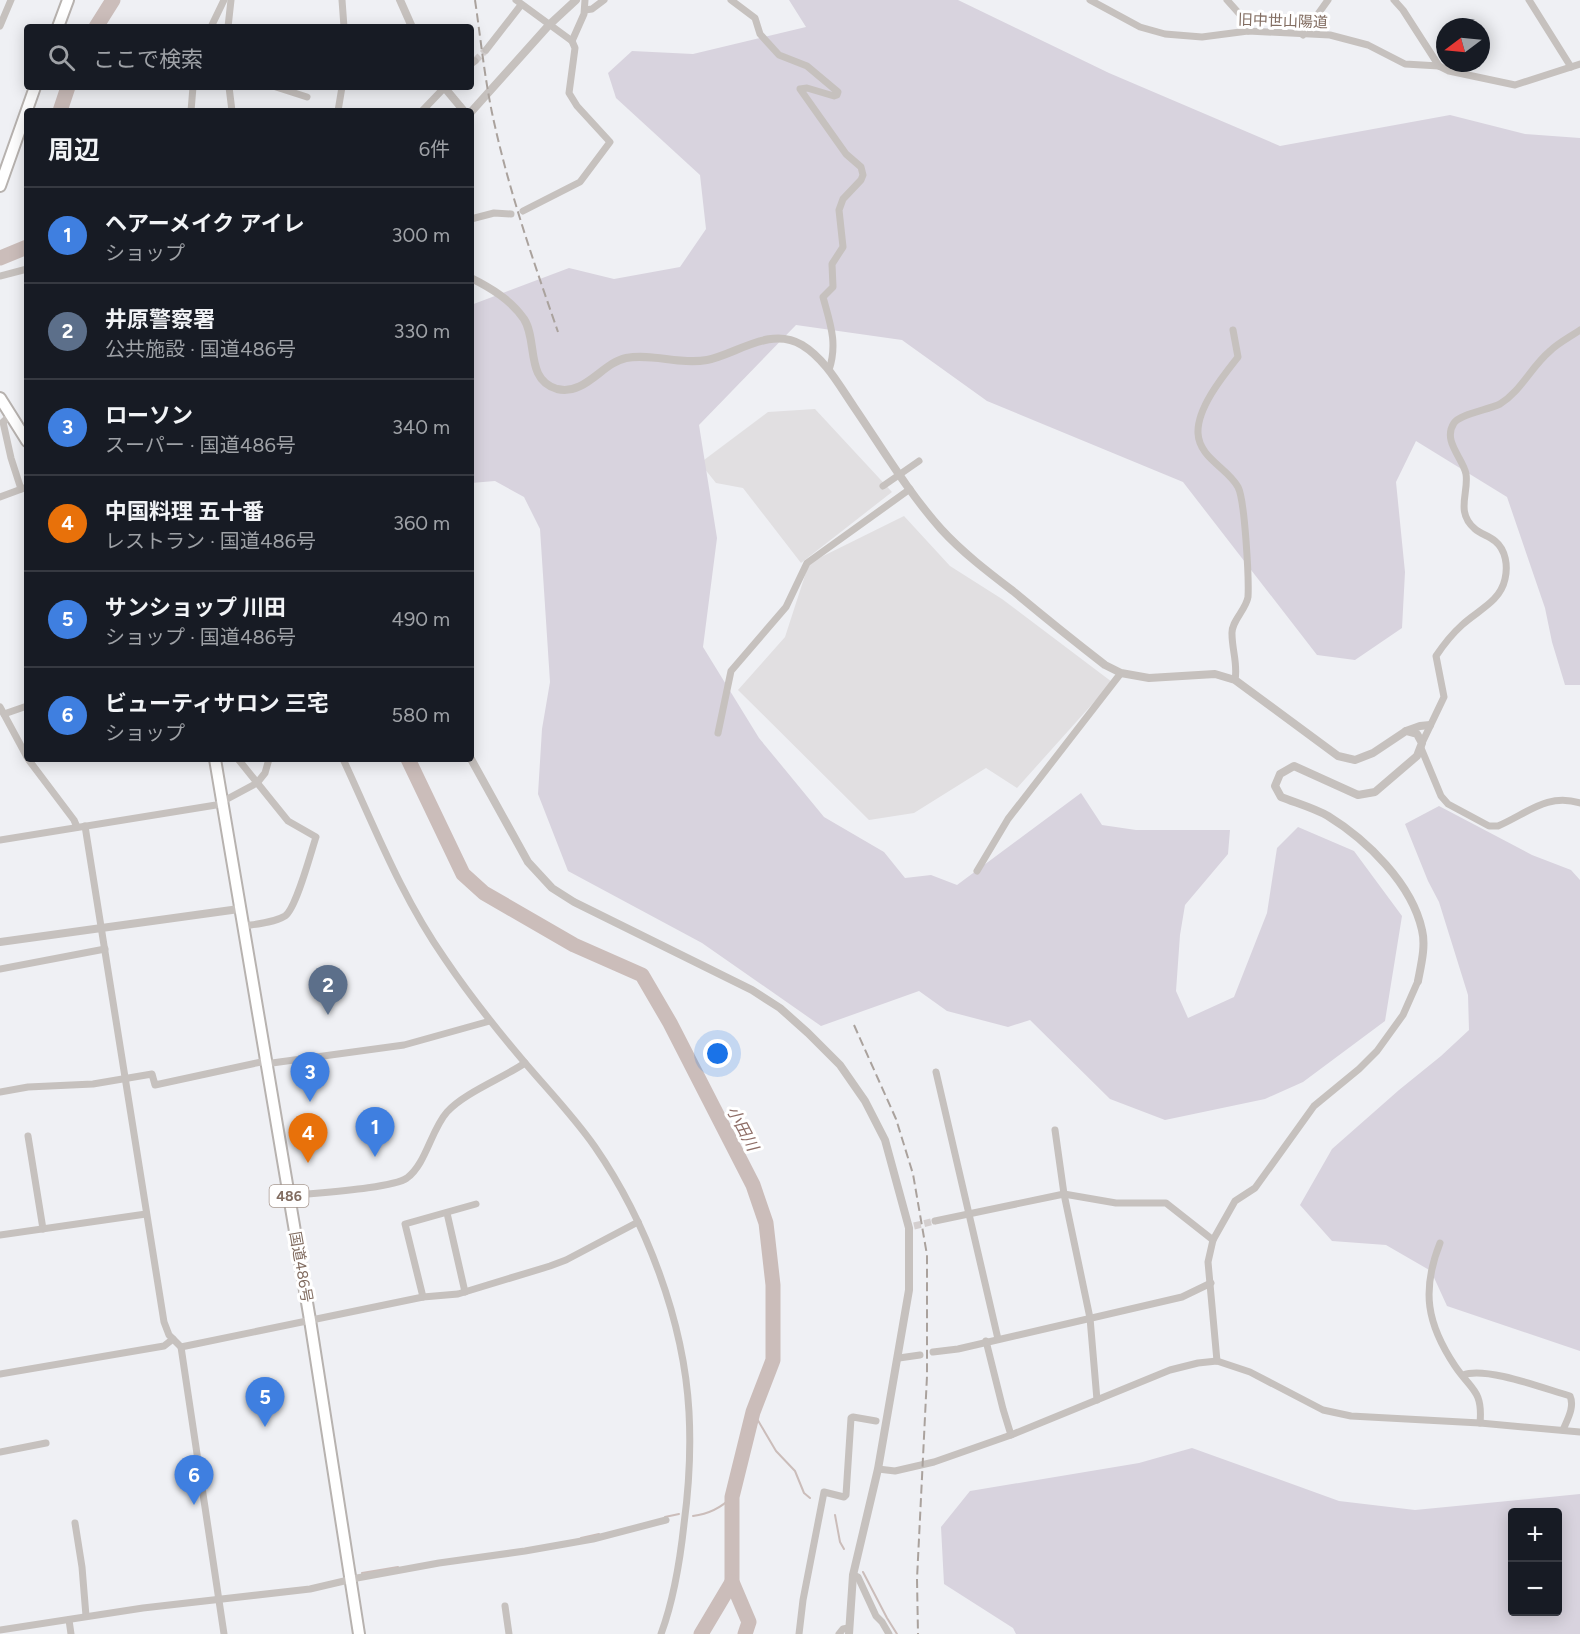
<!DOCTYPE html>
<html lang="ja">
<meta charset="utf-8">
<style>
:root{--surface:#171b24;--page:#242831;--text:#f1f3f6;--muted:#9ea1a6;--line:#363941;--accent:#0f766e}
body{margin:0;font-family:Figtree,"Noto Sans JP",sans-serif;background:var(--page);color:var(--text)}
.controls{position:absolute;right:18px;bottom:18px;display:grid;overflow:hidden;border-radius:6px;box-shadow:0 3px 15px #0003}
.controls button{width:54px;height:54px;display:grid;place-items:center;padding:0;border:0;border-bottom:2px solid var(--line);background:var(--surface);color:var(--text);font:30px sans-serif}
.compass{position:absolute;left:1436px;top:18px;width:54px;height:54px;border-radius:50%;background:var(--surface);box-shadow:0 3px 15px #0003;rotate:254deg}
.you{position:absolute;left:718px;top:1054px;width:21px;height:21px;margin:-15px;border:4px solid #fff;border-radius:50%;background:#1a73e8;box-shadow:0 0 0 9px #1a73e833}
.badge{display:grid;place-items:center;width:39px;height:39px;border-radius:50%;background:var(--accent);color:#fff;font-size:20px;font-weight:700}
.pin{position:absolute;translate:-50% -50px;filter:drop-shadow(0 2px 3px #0008)}
.pin::after{content:'';position:absolute;top:32px;width:21px;height:18px;background:inherit;clip-path:polygon(0 0,100% 0,50% 100%)}
.list{margin:0;padding:0;list-style:none}
h2{display:flex;justify-content:space-between;align-items:center;height:78px;margin:0;padding:0 24px;font-size:26px}
h2 small{font-size:20px;font-weight:400;color:var(--muted)}
.list li{display:grid;grid-template-columns:39px 1fr auto;gap:18px;align-items:center;box-sizing:border-box;height:96px;padding:0 24px;border-top:2px solid var(--line)}
.list b{display:block;font-size:22px;white-space:nowrap}
.list p{margin:0;font-size:20px;white-space:nowrap;color:var(--muted)}
.list em{font-size:20px;font-style:normal;color:var(--muted)}
.icon{flex:none;width:33px;height:33px;fill:none;stroke:currentColor;stroke-width:2;stroke-linecap:round;stroke-linejoin:round}
.map{position:relative;flex:none;width:1580px;height:1634px;overflow:hidden}
.search{position:absolute;background:var(--surface);box-shadow:0 3px 15px #0003;left:24px;top:24px;width:450px;height:66px;display:flex;align-items:center;gap:15px;box-sizing:border-box;padding:0 21px;border-radius:6px;color:var(--muted);font-size:22px}
.panel{position:absolute;background:var(--surface);box-shadow:0 3px 15px #0003;left:24px;top:108px;width:450px;height:654px;border-radius:6px}
.map>svg:first-child{display:block}
</style>
<div class="map">
<svg width="1580" height="1634" viewBox="0 0 1580 1634">
<rect width="100%" height="100%" fill="#eff0f4"/>
<g fill="#e1dfe1">
<polygon points="815,409 892,492 801,563 743,488 716,483 700,463 768,412"/>
<polygon points="904,516 950,566 1002,599 1112,682 1017,788 986,768 914,813 869,820 738,690 785,637 809,563"/>
</g>
<g fill="#d8d3de" fill-rule="evenodd">
<polygon points="789,0 958,0 1109,73 1280,146 1450,115 1525,134 1580,138 1580,685 1565,685 1552,642 1545,608 1507,497 1416,441 1396,482 1405,572 1402,628 1355,660 1317,655 1183,482 987,401 902,340 796,325 699,425 717,538 703,647 759,738 824,817 884,852 905,878 931,875 957,885 1081,793 1102,825 1136,830 1230,830 1228,854 1185,905 1180,935 1176,991 1188,1018 1234,997 1267,913 1277,848 1298,827 1354,851 1402,916 1385,1021 1303,1082 1265,1099 1165,1120 1110,1099 1030,1020 1008,1027 947,1011 919,991 821,1026 702,943 568,871 538,794 542,729 550,682 540,529 524,497 495,481 471,483 471,305 569,268 614,279 680,267 706,229 700,175 616,98 608,73 632,51 693,54 806,27"/>
<polygon points="1439,806 1532,855 1571,870 1580,880 1580,1351 1447,1306 1431,1271 1386,1245 1332,1241 1300,1205 1332,1149 1399,1090 1441,1056 1469,1030 1468,995 1439,902 1428,881 1405,824"/>
<path d="M1192 1448 1339 1501 1415 1510 1580 1494V1634H1016L1013 1628 944 1584 941 1527 970 1491 1139 1463ZM1512 1512H1558V1612H1512Z"/>
</g>
<g fill="none" stroke-linecap="round" stroke-linejoin="round">
<g stroke="#cbbdba" stroke-width="2">
<polyline points="753,1412 776,1451 795,1471 804,1493 810,1498"/>
<polyline points="835,1515 840,1542 844,1549"/>
<path d="M693 1516C709 1514 721 1508 732 1497"/>
<polyline points="665,1517 679,1514"/>
<polyline points="581,1538 599,1534"/>
<polyline points="863,1572 887,1618 897,1634"/>
<polyline points="362,1573 398,1567"/>
</g>
<g stroke="#cbbdba" stroke-width="15">
<polyline points="96,27 113,0"/>
<polyline points="60,111 68,87"/>
<polyline points="0,258 27,247"/>
<polyline points="408,759 463,874 484,893 574,945 642,975 670,1023 753,1185 766,1223 773,1285 773,1360 753,1412 732,1497 732,1582 749,1622 745,1634"/>
<polyline points="701,1634 732,1582"/>
</g>
<g stroke="#d4cfcf" stroke-width="7" stroke-dasharray="7 3.5" stroke-linecap="butt">
<polyline points="475,61 486,50"/>
<polyline points="914,1226 935,1221"/>
</g>
<defs>
<g id="trunk">
<polyline points="58,27 68,0"/>
<polyline points="0,186 35,87"/>
<polyline points="0,398 27,441"/>
<polyline points="215,759 310,1320 359,1634"/>
</g>
</defs>
<use href="#trunk" stroke="#b7b2af" stroke-width="14"/>
<g stroke="#c6c1be" stroke-width="7">
<polyline points="342,0 344,27"/>
<polyline points="516,0 572,41 575,48 569,93 577,106 610,142 580,182 523,211"/>
<path d="M731 0 755 18 760 34 779 55 807 66 838 92 837 95 834 96 807 88 800 89 846 154 861 167 863 175 861 180 843 199 839 210 843 247 832 264 833 287 823 297C830 323 838 343 829 370"/>
<polyline points="1090,0 1140,27 1165,34 1202,37 1248,31 1330,35 1368,45 1405,64 1439,66 1449,71 1515,85 1580,64"/>
<polyline points="1227,0 1244,19 1248,31"/>
<polyline points="1394,0 1403,10 1439,66"/>
<polyline points="1529,0 1571,67"/>
<polyline points="585,10 592,9 604,0"/>
<polyline points="0,26 11,0"/>
<polyline points="211,27 224,0"/>
<polyline points="228,27 231,0"/>
<polyline points="1303,35 1328,0"/>
<polyline points="572,41 584,14 585,0"/>
<polyline points="486,50 521,5"/>
<polyline points="471,64 475,61"/>
<polyline points="229,87 232,111"/>
<polyline points="276,87 307,97"/>
<polyline points="191,111 193,87"/>
<polyline points="338,111 342,87"/>
<polyline points="422,111 445,87"/>
<polyline points="471,219 494,213 511,214"/>
<polyline points="0,276 27,269"/>
<path d="M1233 330 1238 357C1223 376 1197 408 1198 433 1199 458 1228 468 1238 487 1245 500 1249 580 1248 597 1246 610 1231 621 1232 634 1232 650 1238 664 1235 680"/>
<polyline points="10,416 3,422 11,458 21,489"/>
<polyline points="0,497 27,487"/>
<polyline points="0,707 27,757"/>
<polyline points="4,714 27,706"/>
<polyline points="718,733 731,671 786,607 807,563 910,489"/>
<path d="M1422 743 1444 697 1436 656C1444 644 1452 634 1462 625 1478 610 1500 602 1505 579 1508 566 1506 550 1495 541 1489 536 1481 534 1475 529 1455 512 1469 493 1466 474 1463 458 1442 441 1454 423 1460 414 1488 410 1500 404 1521 391 1531 367 1550 351 1558 343 1570 337 1580 330"/>
<path d="M1421 748 1441 796 1448 804 1489 826H1498C1528 813 1547 793 1580 803"/>
<polyline points="28,759 74,820 77,827"/>
<path d="M238 759 288 821 316 837C311 852 296 909 285 916 273 923 256 924 243 926"/>
<path d="M343 759C375 828 401 896 445 959 470 996 497 1030 526 1064 549 1091 574 1117 595 1147 646 1221 684 1321 689 1412 691 1449 689 1487 684 1524 680 1561 674 1599 661 1634"/>
<polyline points="85,826 164,1322 169,1335 181,1347 224,1634"/>
<polyline points="0,840 216,805 257,783 265,773 269,759"/>
<polyline points="977,871 1008,819 1121,673"/>
<polyline points="0,969 105,949"/>
<polyline points="936,1072 998,1339"/>
<polyline points="0,1092 28,1087 93,1084 152,1074 155,1085 261,1062 272,1063 404,1045 490,1021"/>
<polyline points="1055,1130 1064,1194 1090,1318 1097,1400"/>
<polyline points="28,1136 43,1229"/>
<path d="M289 1196C312 1193 391 1189 407 1178 426 1164 431 1130 447 1112 464 1093 503 1078 525 1063"/>
<polyline points="447,1213 465,1292"/>
<polyline points="935,1221 1064,1194 1116,1203 1166,1203 1213,1240"/>
<polyline points="0,1235 146,1214"/>
<path d="M1440 1243C1421 1291 1427 1324 1455 1366 1471 1390 1483 1390 1480 1423"/>
<polyline points="423,1297 405,1224 476,1204"/>
<polyline points="986,1341 1003,1409 1011,1435"/>
<polyline points="181,1347 423,1297 458,1294 550,1266 566,1260 638,1222"/>
<polyline points="933,1352 958,1349 1182,1297 1211,1283"/>
<polyline points="899,1358 920,1355"/>
<polyline points="1217,1361 1208,1262 1213,1240 1235,1201 1255,1188 1314,1106 1359,1069 1377,1051 1403,1015 1418,981"/>
<polyline points="0,1374 164,1346 173,1339"/>
<path d="M1463 1375C1486 1366 1545 1389 1570 1396 1575 1407 1567 1420 1563 1430"/>
<polyline points="0,1452 46,1443"/>
<polyline points="878,1469 895,1471 934,1462 1011,1435 1170,1370 1198,1363 1217,1361 1250,1372 1323,1410 1351,1416 1480,1423 1580,1432"/>
<polyline points="75,1523 82,1567 86,1616"/>
<polyline points="853,1575 858,1577 876,1616 882,1622 889,1634"/>
<polyline points="505,1606 509,1634"/>
<polyline points="69,1620 71,1634"/>
<polyline points="0,1630 143,1608 310,1589 357,1578 439,1563 525,1551 593,1539 666,1520"/>
<polyline points="799,1634 803,1600 824,1492 844,1497 846,1495 851,1418 853,1417 876,1421"/>
<polyline points="839,1634 843,1629 848,1628"/>
</g>
<g stroke="#c6c1be" stroke-width="8">
<polyline points="400,0 412,27"/>
<polyline points="444,87 464,111"/>
<polyline points="471,112 549,25 576,0"/>
<path d="M471 278C491 288 511 300 524 319 538 341 525 380 557 389 585 396 602 363 626 358 653 353 679 365 707 360 737 354 770 326 802 345 825 359 839 385 854 407 882 448 908 492 941 529 962 552 988 572 1013 591 1043 616 1074 641 1105 665L1121 673 1149 678 1215 674 1235 680 1338 756 1355 760 1373 753 1406 731 1417 734 1422 743 1417 756 1375 792 1358 795 1294 766 1280 774 1275 786 1281 797C1296 803 1314 808 1328 816 1367 840 1412 884 1422 930 1426 946 1421 965 1418 981"/>
<polyline points="1406,731 1420,726 1430,725"/>
<polyline points="471,759 528,862 552,888 574,902 752,990 780,1008 808,1033 840,1065 865,1101 885,1140 909,1228 909,1290 878,1469 853,1575 849,1634"/>
<polyline points="0,942 239,909"/>
</g>
<use href="#trunk" stroke="#fff" stroke-width="10"/>
<g stroke="#aaa29d" stroke-width="2" stroke-dasharray="9 4.5" stroke-linecap="butt">
<path d="M475 0C481 41 485 82 494 122 510 194 534 263 558 332"/>
<polyline points="854,1025 896,1119 913,1174 927,1255 927,1376 917,1579 918,1634"/>
</g>
<polyline stroke="#c6c1be" stroke-width="7" points="883,486 919,461"/>
</g>
<g text-anchor="middle" stroke-width="6" stroke-linejoin="round" paint-order="stroke">
<rect fill="#fff" stroke="#a89990" stroke-width="1.5" x="269.5" y="1185" width="39" height="22" rx="4.5"/>
<g font-size="14" font-weight="bold" fill="#826d61">
<text x="289" y="1201">486</text>
</g>
<g font-size="15" fill="#826d61" stroke="#fff">
<text transform="translate(1283 21) rotate(2)" y="5">旧中世山陽道</text>
<text transform="translate(301 1267) rotate(80)" y="5">国道486号</text>
</g>
<g font-size="16" font-style="italic" fill="#8e6d66" stroke="#fff">
<text transform="translate(743 1128) rotate(62)" y="6">小田川</text>
</g>
</g>
</svg>
<div class="controls">
<button>+</button>
<button>−</button>
</div>
<svg class="compass" viewBox="-18 -18 36 36"><path d="M0-13l5 13h-10z" fill="#e53935"/><path d="M0 13l5-13h-10z" fill="#9ea1a6"/></svg>
<div class="you"></div>
<div class="pin badge" style="left:375px;top:1157px;background:#3f7fe0">1</div>
<div class="pin badge" style="left:328px;top:1015px;background:#5c6f8a">2</div>
<div class="pin badge" style="left:310px;top:1102px;background:#3f7fe0">3</div>
<div class="pin badge" style="left:308px;top:1163px;background:#e8710a">4</div>
<div class="pin badge" style="left:265px;top:1427px;background:#3f7fe0">5</div>
<div class="pin badge" style="left:194px;top:1505px;background:#3f7fe0">6</div>
<div class="search"><svg class="icon" aria-label="search" viewBox="0 0 24 24"><circle cx="10" cy="10" r="6"/><path d="M15 15l6 6"/></svg>ここで検索</div>
<section class="panel">
<h2>周辺<small>6件</small></h2>
<ul class="list">
<li><span class="badge" style="background:#3f7fe0">1</span><div><b>ヘアーメイク アイレ</b><p>ショップ</p></div><em>300 m</em></li>
<li><span class="badge" style="background:#5c6f8a">2</span><div><b>井原警察署</b><p>公共施設 · 国道486号</p></div><em>330 m</em></li>
<li><span class="badge" style="background:#3f7fe0">3</span><div><b>ローソン</b><p>スーパー · 国道486号</p></div><em>340 m</em></li>
<li><span class="badge" style="background:#e8710a">4</span><div><b>中国料理 五十番</b><p>レストラン · 国道486号</p></div><em>360 m</em></li>
<li><span class="badge" style="background:#3f7fe0">5</span><div><b>サンショップ 川田</b><p>ショップ · 国道486号</p></div><em>490 m</em></li>
<li><span class="badge" style="background:#3f7fe0">6</span><div><b>ビューティサロン 三宅</b><p>ショップ</p></div><em>580 m</em></li>
</ul>
</section>
</div>
